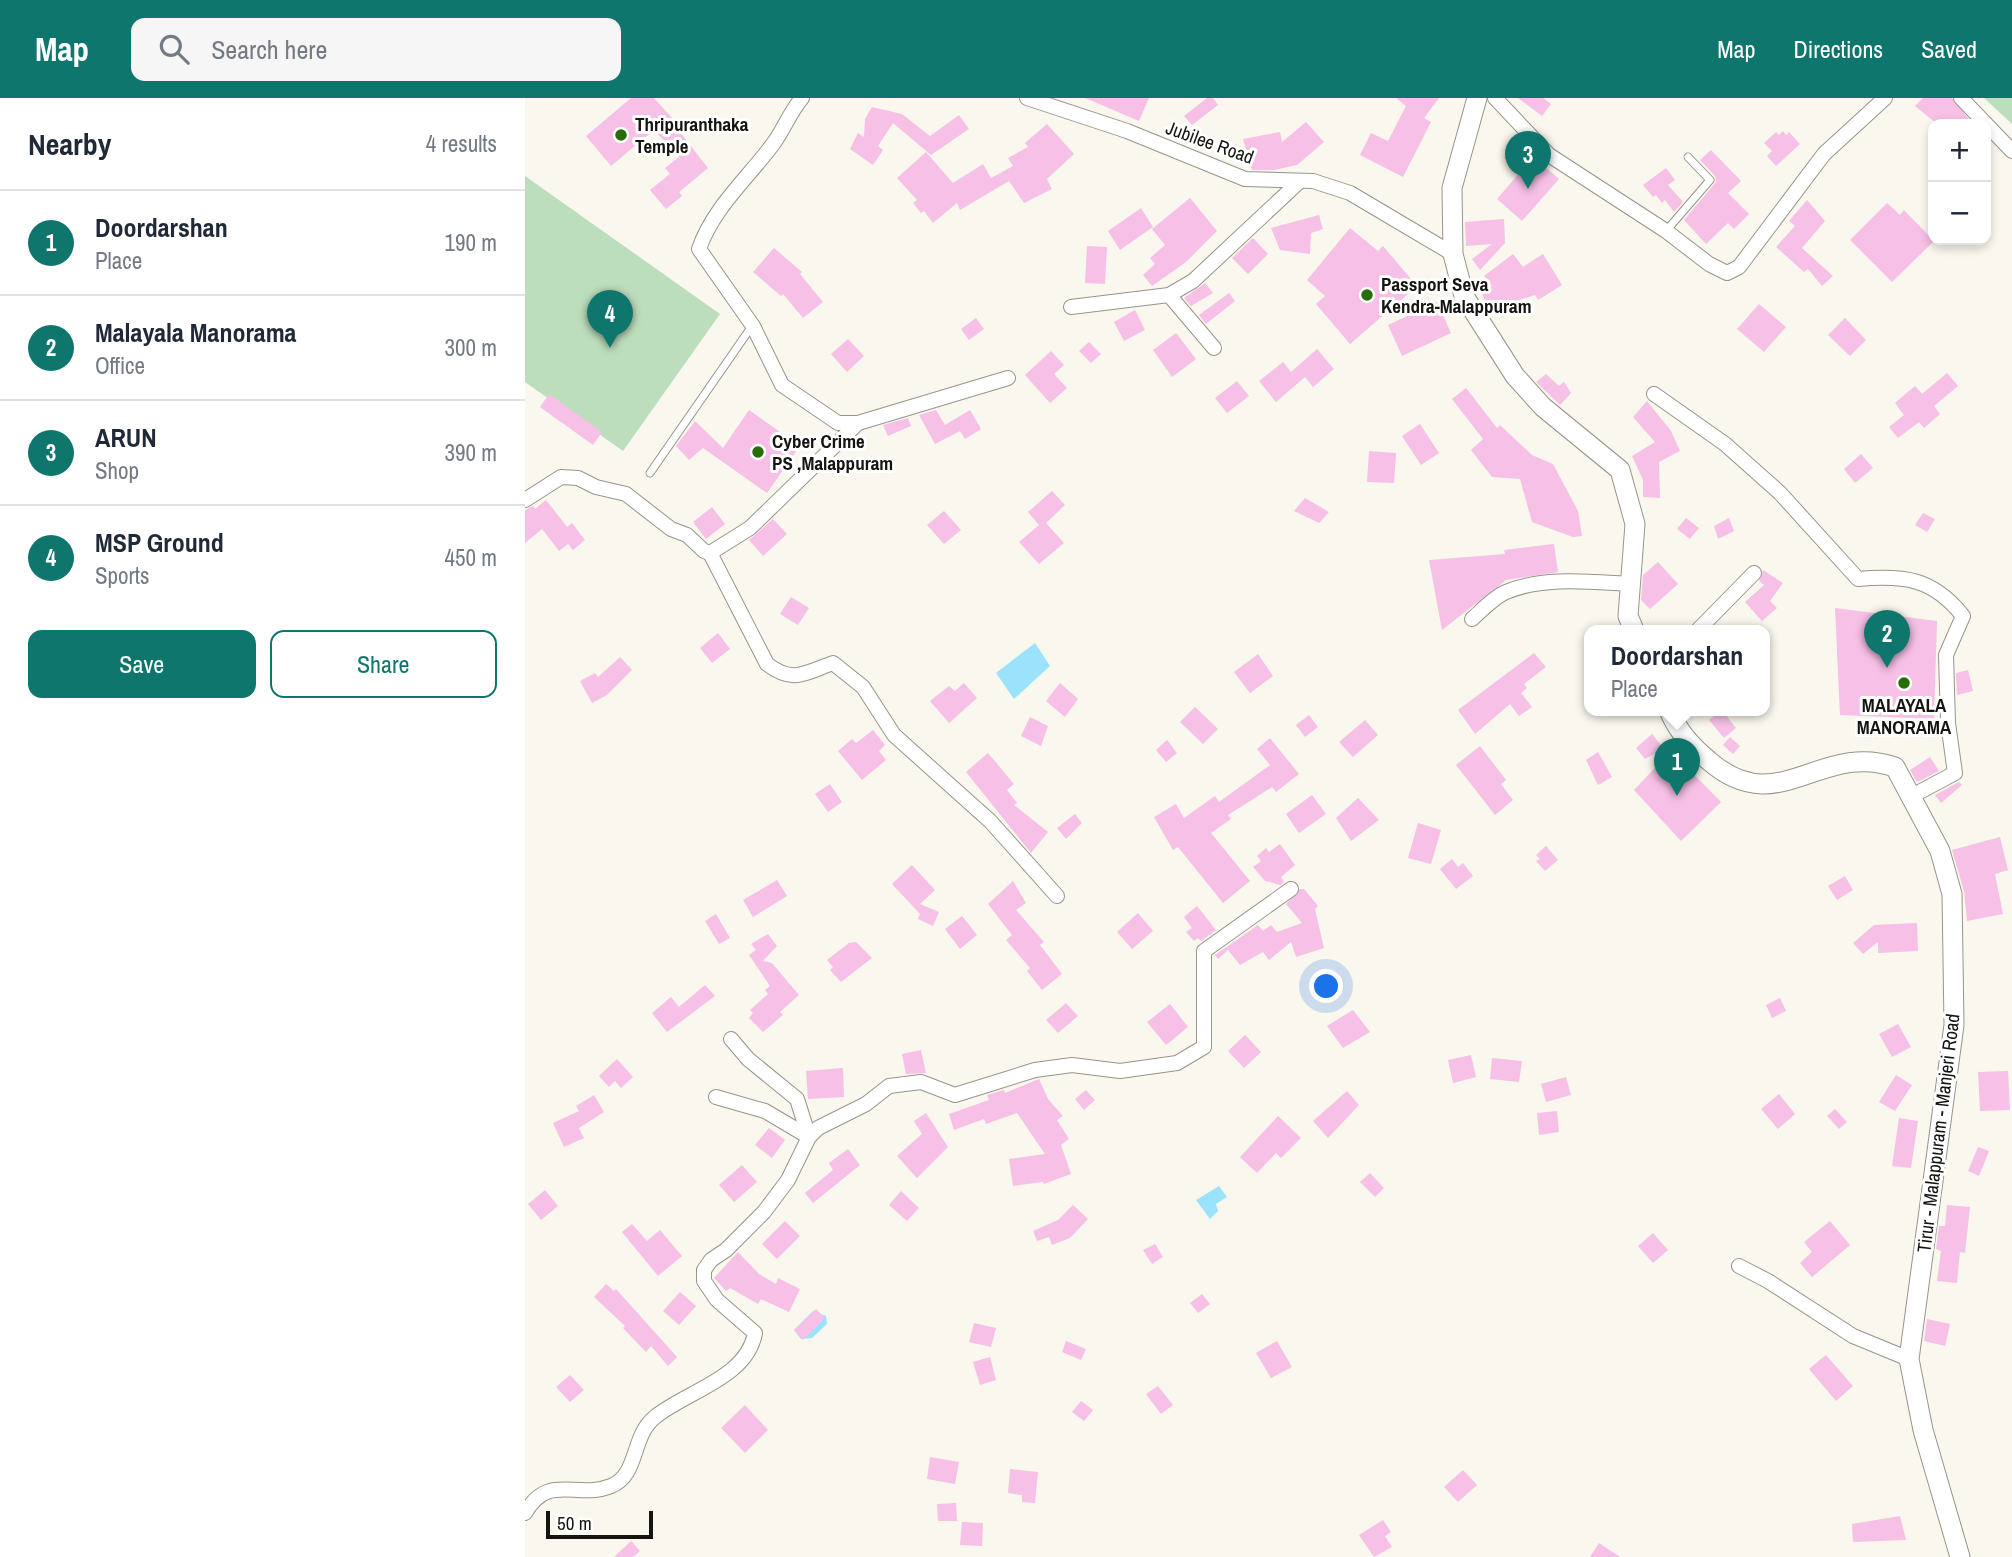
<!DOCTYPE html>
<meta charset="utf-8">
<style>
:root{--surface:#fff;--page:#f6f6f7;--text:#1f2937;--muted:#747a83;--line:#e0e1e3;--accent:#0f766e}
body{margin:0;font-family:"Archivo Narrow",sans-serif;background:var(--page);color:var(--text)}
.controls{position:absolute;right:21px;top:21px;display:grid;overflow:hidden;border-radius:14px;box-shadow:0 4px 10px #0003}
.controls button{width:63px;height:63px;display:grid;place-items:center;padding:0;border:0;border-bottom:2px solid var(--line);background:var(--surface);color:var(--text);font:35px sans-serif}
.scale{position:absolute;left:21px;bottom:18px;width:107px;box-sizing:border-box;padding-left:7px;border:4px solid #151411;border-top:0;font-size:19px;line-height:24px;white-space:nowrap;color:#151411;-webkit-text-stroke:5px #fff;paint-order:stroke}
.you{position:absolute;left:802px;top:889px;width:24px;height:24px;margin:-18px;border:5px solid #fff;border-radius:50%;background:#1a73e8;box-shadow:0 0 0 10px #1a73e833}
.badge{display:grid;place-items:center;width:46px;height:46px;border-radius:50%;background:var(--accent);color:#fff;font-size:23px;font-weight:700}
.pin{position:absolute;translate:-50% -58px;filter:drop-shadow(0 2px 4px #0008)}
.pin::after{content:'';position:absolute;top:37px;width:24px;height:21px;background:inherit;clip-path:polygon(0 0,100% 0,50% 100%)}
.popup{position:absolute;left:1059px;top:527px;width:186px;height:91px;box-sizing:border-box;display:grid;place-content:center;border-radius:14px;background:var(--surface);filter:drop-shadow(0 2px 5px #0005);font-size:23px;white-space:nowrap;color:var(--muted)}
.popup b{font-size:26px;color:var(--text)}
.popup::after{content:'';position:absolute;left:50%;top:100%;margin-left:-14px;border:14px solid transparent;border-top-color:var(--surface)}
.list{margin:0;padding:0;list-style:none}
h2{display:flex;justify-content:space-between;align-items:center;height:91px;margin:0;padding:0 28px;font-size:30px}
h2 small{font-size:23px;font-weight:400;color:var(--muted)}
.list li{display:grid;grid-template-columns:46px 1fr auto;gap:21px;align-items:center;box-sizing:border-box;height:105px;padding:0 28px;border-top:2px solid var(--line)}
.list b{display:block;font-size:26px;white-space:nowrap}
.list p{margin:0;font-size:23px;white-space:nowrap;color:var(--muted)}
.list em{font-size:23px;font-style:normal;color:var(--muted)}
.actions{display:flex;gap:14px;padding:21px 28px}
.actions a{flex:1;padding:16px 0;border:2px solid var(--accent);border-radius:14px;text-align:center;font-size:24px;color:var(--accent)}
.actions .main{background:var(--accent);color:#fff}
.icon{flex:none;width:38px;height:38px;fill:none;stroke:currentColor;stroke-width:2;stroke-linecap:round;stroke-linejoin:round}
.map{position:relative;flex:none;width:1487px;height:1459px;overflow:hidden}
header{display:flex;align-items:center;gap:42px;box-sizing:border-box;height:98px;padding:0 35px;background:var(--accent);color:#fff}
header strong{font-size:33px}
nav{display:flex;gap:38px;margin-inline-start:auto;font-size:24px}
.search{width:490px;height:63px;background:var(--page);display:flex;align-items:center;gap:18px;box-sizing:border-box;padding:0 24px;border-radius:14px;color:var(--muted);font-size:26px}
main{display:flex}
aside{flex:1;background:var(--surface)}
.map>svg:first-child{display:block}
</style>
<header>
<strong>Map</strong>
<div class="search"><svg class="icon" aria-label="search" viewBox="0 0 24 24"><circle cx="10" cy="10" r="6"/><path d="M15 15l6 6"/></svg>Search here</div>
<nav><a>Map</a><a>Directions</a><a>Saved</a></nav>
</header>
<main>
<aside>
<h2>Nearby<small>4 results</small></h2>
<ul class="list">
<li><span class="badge">1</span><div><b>Doordarshan</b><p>Place</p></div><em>190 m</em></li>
<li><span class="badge">2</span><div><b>Malayala Manorama</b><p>Office</p></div><em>300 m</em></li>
<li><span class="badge">3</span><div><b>ARUN</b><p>Shop</p></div><em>390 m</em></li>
<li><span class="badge">4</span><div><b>MSP Ground</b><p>Sports</p></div><em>450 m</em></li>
</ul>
<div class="actions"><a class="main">Save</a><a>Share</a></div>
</aside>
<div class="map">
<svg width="1487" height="1459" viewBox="0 0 1487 1459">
<rect width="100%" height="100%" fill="#faf7ee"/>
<g fill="#bddebd">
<polygon points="1459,0 1487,0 1487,26"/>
<polygon points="0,78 195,216 98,353 0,284"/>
</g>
<g fill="#9be3fc">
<polygon points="510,545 525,568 489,601 471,575"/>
<polygon points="694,1088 702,1099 691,1106 693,1113 685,1121 671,1102"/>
<polygon points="288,1213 301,1218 302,1226 287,1240 276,1241 269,1232"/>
</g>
<g fill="#f7c0e6">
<polygon points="106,0 129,0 157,31 155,34 183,70 154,94 157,98 141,111 125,92 145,76 140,70 154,59 129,32 86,68 61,38"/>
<polygon points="560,0 624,0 614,23"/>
<polygon points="682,0 688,0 693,7 667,27 659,18"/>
<polygon points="871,0 914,0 899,20 906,24 878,79 835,57 846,35 863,43 881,8"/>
<polygon points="993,0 1018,0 1026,6 1017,18"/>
<polygon points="1398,0 1427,0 1448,26 1412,26 1390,8"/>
<polygon points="347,9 377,16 405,38 434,17 444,31 406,57 368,25 353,48 358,52 348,67 325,51 333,35 339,39 340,21"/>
<polygon points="781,24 799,44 772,67 749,72 727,72 718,41 755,34 757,44"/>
<polygon points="522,26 549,56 522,81 527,91 499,105 484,83 435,112 432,105 408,125 399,113 396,115 388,105 392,102 372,80 401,54 428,85 458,66 466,80 488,68 483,60 503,49 500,45"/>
<polygon points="1258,33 1261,37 1264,34 1275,46 1251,68 1242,58 1247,53 1239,45 1251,34 1254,37"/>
<polygon points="1186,52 1216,83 1203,95 1224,116 1209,131 1203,125 1181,146 1159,122 1191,84 1190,78 1175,62"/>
<polygon points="1008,59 1034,81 997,123 972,101"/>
<polygon points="1141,70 1150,82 1143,87 1158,104 1149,114 1140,102 1137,105 1131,97 1128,99 1118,87"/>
<polygon points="665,100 692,133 661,164 627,188 618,177 630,166 625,160 640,147 627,131"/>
<polygon points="1282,102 1300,123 1277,150 1308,178 1297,188 1283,171 1279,174 1251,149 1270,128 1264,123"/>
<polygon points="1362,105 1375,117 1379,112 1409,143 1367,184 1325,142"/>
<polygon points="616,110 628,129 595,152 583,133"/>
<polygon points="794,117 798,131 786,135 785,156 755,152 746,130"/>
<polygon points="979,121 980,145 955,172 947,161 967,146 941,148 940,124"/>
<polygon points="825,130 853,153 858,148 892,188 825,246 791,206 800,198 782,182"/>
<polygon points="728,140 743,156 723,176 707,160"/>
<polygon points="562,148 582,149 580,186 560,185"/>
<polygon points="249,150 277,174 275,176 298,204 278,220 258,196 256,198 228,174"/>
<polygon points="988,156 998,169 1018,156 1037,187 1013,202 1010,197 963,212 956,192 967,188 959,178"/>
<polygon points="680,185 688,195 666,208 659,200"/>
<polygon points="704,195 710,203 681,226 674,217"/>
<polygon points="912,204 926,235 877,258 863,227"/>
<polygon points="1234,206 1261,229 1239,254 1212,231"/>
<polygon points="610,212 620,232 599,243 589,224"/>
<polygon points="451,220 459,231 444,242 436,231"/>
<polygon points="1320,220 1341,242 1325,258 1303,237"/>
<polygon points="651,235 671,261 647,279 628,252"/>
<polygon points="323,241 339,258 322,274 306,256"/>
<polygon points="564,244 576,256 566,265 554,253"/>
<polygon points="792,251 809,271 788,289 780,279 751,304 734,283 758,264 766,274"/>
<polygon points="526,253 539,267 529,276 542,290 525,305 500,277"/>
<polygon points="1422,275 1433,288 1409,308 1415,316 1399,330 1394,324 1373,340 1364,329 1379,317 1370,305 1390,288 1397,296"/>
<polygon points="1021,276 1034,288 1039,284 1046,295 1035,307 1011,284"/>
<polygon points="712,283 724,298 702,315 690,300"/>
<polygon points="941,290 972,330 975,327 1007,357 1028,366 1053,413 1057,438 1048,439 1007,424 995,381 967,379 946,352 958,341 927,301"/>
<polygon points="24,296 77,334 68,347 15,309"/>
<polygon points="1122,303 1146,333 1155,353 1134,364 1135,400 1118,399 1118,382 1107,358 1130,344 1108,319"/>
<polygon points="224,312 275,348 242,395 178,350 164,362 151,348 170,323 198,350"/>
<polygon points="411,312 420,327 445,312 456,331 440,341 435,333 410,346 394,317"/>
<polygon points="383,320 386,328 363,338 358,327"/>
<polygon points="895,326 914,355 896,367 877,338"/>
<polygon points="844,353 871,355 869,385 842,384"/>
<polygon points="1336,356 1348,370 1330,385 1319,371"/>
<polygon points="527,393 540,407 521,425 539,445 514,466 494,444 514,427 503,414"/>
<polygon points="780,400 804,414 794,425 769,413"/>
<polygon points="21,402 42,429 47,425 60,442 48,452 43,446 34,453 17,431 0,445 0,412 8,408 10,411"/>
<polygon points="187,409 200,426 181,441 168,424"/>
<polygon points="419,413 436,432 419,446 402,427"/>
<polygon points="1398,415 1410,421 1402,434 1390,427"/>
<polygon points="1161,420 1174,430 1165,441 1152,431"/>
<polygon points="1204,420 1209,433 1193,441 1189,428"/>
<polygon points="248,421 262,436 238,458 224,442"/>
<polygon points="1029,446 1033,474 981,482 917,532 904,462 980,456 979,452"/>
<polygon points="1133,464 1153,486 1125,511 1116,502 1118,477"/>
<polygon points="1238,472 1258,485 1245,503 1252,510 1237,523 1220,504 1239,487 1234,483"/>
<polygon points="266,499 284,510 273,527 255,516"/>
<polygon points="1310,510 1412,523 1409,621 1315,617"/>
<polygon points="193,535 205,551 187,565 175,550"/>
<polygon points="1009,555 1021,569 999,586 1002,590 996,595 1007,609 994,618 985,606 950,636 933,612"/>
<polygon points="733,556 748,578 725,595 709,574"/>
<polygon points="95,559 107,572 82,597 67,605 55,583 70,575 73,579"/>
<polygon points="1443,572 1448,593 1432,597 1431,575"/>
<polygon points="439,585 452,600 424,625 405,603 424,588 430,593"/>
<polygon points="535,585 553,601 540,619 521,603"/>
<polygon points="670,609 693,631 678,646 655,624"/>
<polygon points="1197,612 1211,630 1199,640 1184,622"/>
<polygon points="784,617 793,629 780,639 771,627"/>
<polygon points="505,619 523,628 516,648 496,638"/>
<polygon points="840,622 853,637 828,659 814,644"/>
<polygon points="348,632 360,647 354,653 361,662 337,682 313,653 327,641 331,645"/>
<polygon points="1127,636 1139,651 1120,661 1111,650"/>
<polygon points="1205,639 1215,648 1208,656 1198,647"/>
<polygon points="745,640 774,676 751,694 747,689 703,717 706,721 686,735 725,783 698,805 653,749 648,752 629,719 651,706 659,720 690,698 694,704 745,667 732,651"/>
<polygon points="642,642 652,655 641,664 631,652"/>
<polygon points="955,648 981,682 976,686 988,702 970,717 931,667"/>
<polygon points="1146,653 1196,704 1156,743 1109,692"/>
<polygon points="1073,654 1087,679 1073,687 1061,662"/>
<polygon points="463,655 489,686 482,692 492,705 489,707 523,734 506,755 441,674"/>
<polygon points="1405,659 1414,673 1392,684 1385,672"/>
<polygon points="1434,684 1437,687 1416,705 1410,697"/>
<polygon points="305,686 317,704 303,714 290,696"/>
<polygon points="787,697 801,716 774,735 761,716"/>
<polygon points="833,700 854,722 826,743 811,720"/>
<polygon points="550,716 557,725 541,741 532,730"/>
<polygon points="893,725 916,732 906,766 883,760"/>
<polygon points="1475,739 1483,772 1470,776 1478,816 1442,823 1439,793 1427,752"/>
<polygon points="755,746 770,767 756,779 759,784 755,787 740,783 728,769 736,763 732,758 741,750 744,754"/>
<polygon points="1021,748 1033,762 1020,773 1011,763 1015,761 1011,757"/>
<polygon points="927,761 933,769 938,765 948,778 931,791 915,771"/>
<polygon points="387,767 410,792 395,806 414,814 408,828 393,821 395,816 367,786"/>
<polygon points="1320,778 1328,792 1312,802 1303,788"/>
<polygon points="252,782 262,798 228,819 218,802"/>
<polygon points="488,783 501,805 491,812 519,844 515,847 537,876 517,892 502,873 505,870 481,842 487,837 463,806"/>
<polygon points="775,791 779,791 793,808 790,811 799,850 771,859 766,844 744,862 738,854 715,867 703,852 693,861 690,857 733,827 738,833 746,827 752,834 777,825 761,806"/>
<polygon points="672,808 691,832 676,843 673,840 669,843 661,834 667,830 659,819"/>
<polygon points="613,815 628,833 607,851 592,834"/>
<polygon points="191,816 205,840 194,846 180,823"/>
<polygon points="437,818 452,837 435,851 420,831"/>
<polygon points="1392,825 1393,853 1353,855 1353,844 1338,856 1328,845 1349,827"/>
<polygon points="243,836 252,848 238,863 247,865 274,897 255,914 258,917 238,934 224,920 228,915 225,912 243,896 240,892 245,888 224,857 231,852 226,846"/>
<polygon points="331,844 347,860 316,884 305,872 308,869 302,862 324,845"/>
<polygon points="180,887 190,898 142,934 127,915 146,899 154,909"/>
<polygon points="1255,900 1261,913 1247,920 1241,907"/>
<polygon points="541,905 553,918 533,935 521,922"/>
<polygon points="645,906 663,929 641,947 622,924"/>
<polygon points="828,912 845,934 818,950 802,928"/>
<polygon points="1373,926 1386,949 1367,959 1354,936"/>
<polygon points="720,937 736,954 719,970 703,953"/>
<polygon points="396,952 401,975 381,976 377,956"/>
<polygon points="946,957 951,979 928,985 923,962"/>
<polygon points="967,960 997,963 994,984 965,981"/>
<polygon points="92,961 108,979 96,990 90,983 84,989 74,978"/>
<polygon points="318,970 319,999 283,1001 281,973"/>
<polygon points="1483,973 1485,1012 1455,1013 1453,974"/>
<polygon points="1371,977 1387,987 1370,1013 1354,1004"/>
<polygon points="1041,979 1046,997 1021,1004 1016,986"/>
<polygon points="514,981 523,1001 538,1018 532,1022 544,1041 536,1047 546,1076 519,1086 518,1084 488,1088 484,1061 520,1056 492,1015 461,1026 459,1021 429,1032 424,1016 464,1002 462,997 479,992 480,995"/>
<polygon points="561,992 570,1002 559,1012 550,1001"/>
<polygon points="822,993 834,1007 803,1040 788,1023"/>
<polygon points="1254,996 1270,1016 1253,1031 1236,1011"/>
<polygon points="69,997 79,1014 54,1030 59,1040 39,1049 28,1025 54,1013 51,1008"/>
<polygon points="1310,1011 1322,1024 1314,1031 1302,1018"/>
<polygon points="1032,1013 1034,1034 1014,1037 1012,1015"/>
<polygon points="401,1015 423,1049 392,1080 372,1058 397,1036 389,1023"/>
<polygon points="753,1018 776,1040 756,1060 751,1055 732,1075 715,1059"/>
<polygon points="1374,1020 1393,1023 1386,1070 1367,1068"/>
<polygon points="244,1030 260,1042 247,1060 230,1047"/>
<polygon points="1453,1049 1464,1053 1454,1078 1443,1073"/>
<polygon points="323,1051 335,1067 288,1105 280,1095 308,1072 304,1065"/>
<polygon points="217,1067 232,1084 209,1104 194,1087"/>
<polygon points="845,1075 859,1090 850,1099 835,1084"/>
<polygon points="20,1092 33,1108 16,1122 3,1106"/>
<polygon points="376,1093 394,1110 382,1123 364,1107"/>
<polygon points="548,1107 563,1121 545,1140 527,1147 524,1139 512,1143 508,1133 533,1122"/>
<polygon points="1422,1107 1445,1109 1440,1155 1435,1154 1432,1185 1412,1183 1416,1153 1411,1151 1414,1128 1420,1128"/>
<polygon points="260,1123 275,1138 252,1161 237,1146"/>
<polygon points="1305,1123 1325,1147 1287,1179 1275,1165 1287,1154 1279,1144"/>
<polygon points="107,1126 122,1143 135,1132 157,1158 133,1178 97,1134"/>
<polygon points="1128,1135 1143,1152 1128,1165 1113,1148"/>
<polygon points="630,1146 638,1159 627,1166 618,1152"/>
<polygon points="213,1154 234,1176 251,1186 253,1180 275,1191 264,1214 236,1201 233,1206 205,1190 201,1193 189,1180"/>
<polygon points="81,1186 89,1193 91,1191 152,1259 143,1268 126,1248 121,1254 98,1230 100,1228 69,1199"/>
<polygon points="155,1194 171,1208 154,1227 138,1213"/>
<polygon points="677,1196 685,1206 673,1215 665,1205"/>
<polygon points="291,1211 300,1220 278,1242 269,1232"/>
<polygon points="1402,1221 1425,1226 1420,1248 1399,1243"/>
<polygon points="449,1225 471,1230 466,1249 444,1244"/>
<polygon points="541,1243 561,1251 556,1262 537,1254"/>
<polygon points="752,1243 767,1269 746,1280 731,1255"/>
<polygon points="1301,1257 1328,1288 1311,1303 1284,1271"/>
<polygon points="465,1259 471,1282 455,1287 448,1264"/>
<polygon points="45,1277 59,1292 45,1304 31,1289"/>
<polygon points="633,1288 648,1307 636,1316 621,1296"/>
<polygon points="556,1303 568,1312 559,1323 547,1314"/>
<polygon points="220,1307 243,1332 220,1355 196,1330"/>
<polygon points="405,1359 434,1364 430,1386 402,1381"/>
<polygon points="485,1371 513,1374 510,1405 497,1404 497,1397 483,1395"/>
<polygon points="938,1372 952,1387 933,1404 919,1389"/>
<polygon points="431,1405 432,1423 413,1423 412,1406"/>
<polygon points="1375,1418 1381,1442 1328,1444 1327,1426"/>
<polygon points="858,1422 866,1434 860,1438 867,1449 849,1459 834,1437"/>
<polygon points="437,1424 458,1425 457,1448 435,1447"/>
<polygon points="106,1443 115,1453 108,1459 89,1459"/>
<polygon points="1074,1445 1095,1459 1065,1459"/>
</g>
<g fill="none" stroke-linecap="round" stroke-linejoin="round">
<defs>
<g id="lane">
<polyline points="1141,133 1185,82 1163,59"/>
<polyline points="125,375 227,228"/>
</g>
<g id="street">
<path d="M277 0C265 14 259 31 248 46 223 80 188 110 174 151L228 228 257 287 313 325H333L483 280"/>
<polyline points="502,0 602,33 720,81 788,83 825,95 928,156"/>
<polyline points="970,0 1024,57 1141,133 1184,166 1202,175 1214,169 1299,56 1360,0"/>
<polyline points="1436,0 1487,53"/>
<polyline points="644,197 689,250"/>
<polyline points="546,209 644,197 668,183 775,83"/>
<path d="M1129 296 1200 346 1255 395 1333 481C1379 477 1408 480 1438 518L1421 557 1423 625 1430 675 1387 698"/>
<polyline points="0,402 36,379 53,380 71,389 101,396 146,431 162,437 179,453 185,455 225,430 333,325"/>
<path d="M185 455 242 566C268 586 280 575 308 565L338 589 369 637 465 723 532 798"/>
<path d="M947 521C957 512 969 499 981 494 1019 478 1066 484 1106 486"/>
<polyline points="1173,532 1229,475"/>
<polyline points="191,999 240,1013 284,1039 272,1001 223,961 206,941"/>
<polyline points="1214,1168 1243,1183 1328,1238 1384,1261"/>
<path d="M0 1415C24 1374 51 1402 86 1388 114 1377 106 1338 130 1319 162 1293 222 1280 230 1235L192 1202 179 1183V1172L186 1162 201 1152 239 1114 263 1082 284 1039 293 1030 341 1006 364 988 396 984 430 997 510 972 547 967 595 973 652 965 679 949V853L766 791"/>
</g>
<g id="secondary">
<polyline points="952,0 927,90 928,156 939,198 990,278 1018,309 1095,372 1110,426 1103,518 1109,532"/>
<path d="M1144 612C1152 632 1167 649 1183 662 1253 724 1294 643 1370 669L1415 753 1427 796 1429 927 1384 1261 1398 1332 1435 1459"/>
</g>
</defs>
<use href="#lane" stroke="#97948c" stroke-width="9"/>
<use href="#street" stroke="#97948c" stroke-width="16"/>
<use href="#secondary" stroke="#97948c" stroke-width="21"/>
<use href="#lane" stroke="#fff" stroke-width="7"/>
<use href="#street" stroke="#fff" stroke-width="14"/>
<use href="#secondary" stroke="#fff" stroke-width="19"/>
</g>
<g fill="#266d09" stroke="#fff" stroke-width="2.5">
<circle cx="96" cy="37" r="7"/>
<circle cx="842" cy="197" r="7"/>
<circle cx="233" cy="354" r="7"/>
<circle cx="1379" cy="585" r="7"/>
</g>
<g text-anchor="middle" stroke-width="6" stroke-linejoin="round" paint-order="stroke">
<g font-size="19" font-weight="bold" fill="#151411" stroke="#fff" text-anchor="start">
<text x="110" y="33">Thripuranthaka<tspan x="110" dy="22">Temple</tspan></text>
<text x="856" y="193">Passport Seva<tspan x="856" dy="22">Kendra-Malappuram</tspan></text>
<text x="247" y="350">Cyber Crime<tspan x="247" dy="22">PS ,Malappuram</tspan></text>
<text x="1379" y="614" text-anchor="middle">MALAYALA<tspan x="1379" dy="22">MANORAMA</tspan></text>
</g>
<g font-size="19" fill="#151411" stroke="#fff">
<text transform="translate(685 44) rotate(20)" y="7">Jubilee Road</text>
<text transform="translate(1413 1035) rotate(-83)" y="7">Tirur - Malappuram - Manjeri Road</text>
</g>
</g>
</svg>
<div class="controls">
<button>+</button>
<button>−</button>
</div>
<div class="scale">50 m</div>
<div class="you"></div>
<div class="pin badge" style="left:1152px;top:698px">1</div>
<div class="popup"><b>Doordarshan</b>Place</div>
<div class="pin badge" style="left:1362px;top:570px">2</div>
<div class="pin badge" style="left:1003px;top:91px">3</div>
<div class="pin badge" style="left:85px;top:250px">4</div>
</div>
</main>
